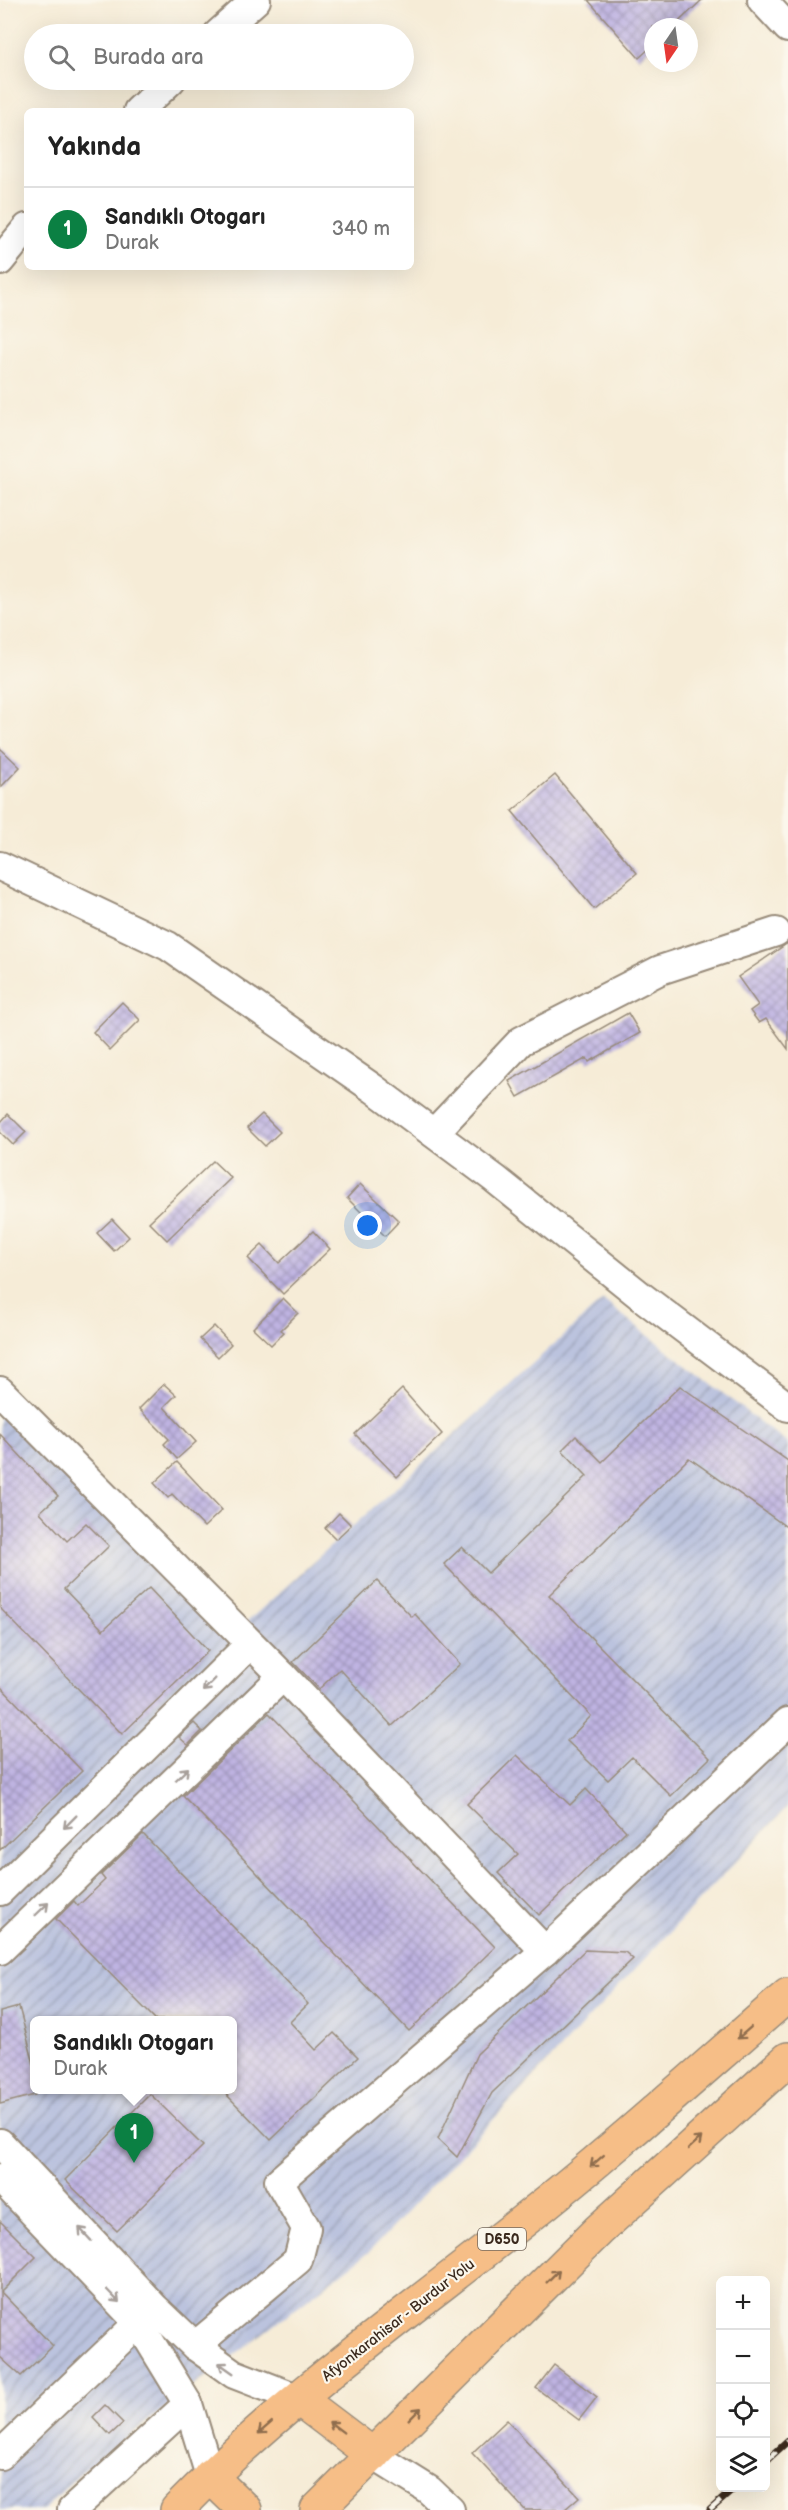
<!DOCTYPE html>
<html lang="tr">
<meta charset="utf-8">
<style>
:root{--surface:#fff;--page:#f2f2f2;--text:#222;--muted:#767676;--line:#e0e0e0;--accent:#0b8043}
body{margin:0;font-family:"Balsamiq Sans",sans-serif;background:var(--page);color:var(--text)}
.controls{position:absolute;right:18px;bottom:18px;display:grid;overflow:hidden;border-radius:9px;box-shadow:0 6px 24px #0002}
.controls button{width:54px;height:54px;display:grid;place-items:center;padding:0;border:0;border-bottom:2px solid var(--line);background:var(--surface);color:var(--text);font:30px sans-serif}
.compass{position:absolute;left:644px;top:18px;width:54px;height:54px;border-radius:50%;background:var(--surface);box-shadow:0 6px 24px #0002;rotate:193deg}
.you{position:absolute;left:368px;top:1226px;width:21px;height:21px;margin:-15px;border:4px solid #fff;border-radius:50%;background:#1a73e8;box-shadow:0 0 0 9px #1a73e833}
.badge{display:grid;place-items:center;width:39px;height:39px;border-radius:50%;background:var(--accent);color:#fff;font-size:20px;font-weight:700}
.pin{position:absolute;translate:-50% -50px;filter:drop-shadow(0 2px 3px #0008)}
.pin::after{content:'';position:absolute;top:32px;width:21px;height:18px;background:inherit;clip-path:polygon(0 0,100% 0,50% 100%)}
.popup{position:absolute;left:30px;top:2016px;width:207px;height:78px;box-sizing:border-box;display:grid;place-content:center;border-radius:9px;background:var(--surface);filter:drop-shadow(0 2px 4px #0005);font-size:20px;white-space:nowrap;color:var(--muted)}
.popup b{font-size:22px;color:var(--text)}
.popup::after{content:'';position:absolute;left:50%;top:100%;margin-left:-12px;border:12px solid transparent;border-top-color:var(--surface)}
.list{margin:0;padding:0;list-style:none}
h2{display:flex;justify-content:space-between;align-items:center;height:78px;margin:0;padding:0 24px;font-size:26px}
h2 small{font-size:20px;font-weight:400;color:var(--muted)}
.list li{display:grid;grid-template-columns:39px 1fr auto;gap:18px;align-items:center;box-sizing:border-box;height:84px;padding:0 24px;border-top:2px solid var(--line)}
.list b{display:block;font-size:22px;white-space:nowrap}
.list p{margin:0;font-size:20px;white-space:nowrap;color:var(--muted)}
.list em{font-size:20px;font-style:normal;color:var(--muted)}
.icon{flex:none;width:33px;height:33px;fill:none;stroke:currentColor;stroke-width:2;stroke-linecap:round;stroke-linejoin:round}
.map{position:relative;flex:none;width:788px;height:2510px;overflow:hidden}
.search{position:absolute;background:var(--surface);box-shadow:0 6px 24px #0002;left:24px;top:24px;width:390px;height:66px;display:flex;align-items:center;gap:15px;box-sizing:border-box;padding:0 21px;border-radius:33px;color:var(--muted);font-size:22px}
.panel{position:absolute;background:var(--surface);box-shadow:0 6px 24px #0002;left:24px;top:108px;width:390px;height:162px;border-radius:9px}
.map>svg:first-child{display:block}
</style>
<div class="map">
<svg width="788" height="2510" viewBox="0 0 788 2510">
<defs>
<pattern id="industrial-furrows" width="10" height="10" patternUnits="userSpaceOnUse" patternTransform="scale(1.5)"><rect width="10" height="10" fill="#bbc3de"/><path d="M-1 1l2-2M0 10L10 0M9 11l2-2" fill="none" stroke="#999fb3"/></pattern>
<pattern id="building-cross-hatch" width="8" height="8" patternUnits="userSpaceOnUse" patternTransform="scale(1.5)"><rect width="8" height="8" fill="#bfb4e2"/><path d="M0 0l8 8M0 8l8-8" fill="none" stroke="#9c93b7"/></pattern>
</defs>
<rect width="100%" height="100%" fill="#fbf7ec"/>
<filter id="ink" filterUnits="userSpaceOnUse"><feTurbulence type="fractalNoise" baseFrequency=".0167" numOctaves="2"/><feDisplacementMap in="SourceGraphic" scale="12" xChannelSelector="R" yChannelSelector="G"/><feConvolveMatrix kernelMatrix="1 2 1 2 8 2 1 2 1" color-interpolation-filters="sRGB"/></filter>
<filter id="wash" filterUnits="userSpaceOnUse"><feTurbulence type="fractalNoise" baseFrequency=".008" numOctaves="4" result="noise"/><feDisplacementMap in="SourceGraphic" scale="24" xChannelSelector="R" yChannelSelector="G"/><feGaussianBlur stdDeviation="1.35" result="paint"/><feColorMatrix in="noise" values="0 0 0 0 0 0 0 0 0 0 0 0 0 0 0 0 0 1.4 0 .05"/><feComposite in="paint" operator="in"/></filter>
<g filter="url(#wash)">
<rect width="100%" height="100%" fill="#f6ecd7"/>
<path fill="url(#industrial-furrows)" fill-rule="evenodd" d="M603 1300 788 1444V1806L370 2251 79 2474 44 2510H0V1379L238 1630ZM35 2020H233V2090H35Z"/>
<g id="blocks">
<g fill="url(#building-cross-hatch)">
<polygon points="588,0 702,0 673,27 653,27 653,45 639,58"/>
<polygon points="0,748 20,767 0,788"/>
<polygon points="555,775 637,873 594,909 512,811"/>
<polygon points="788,943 788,1049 766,1019 759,1023 750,1011 758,1005 738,977"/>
<polygon points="122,1002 140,1020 110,1050 93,1032"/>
<polygon points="628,1013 640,1033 589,1062 587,1058 518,1097 509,1081"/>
<polygon points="8,1114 26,1132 13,1145 0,1132 0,1123"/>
<polygon points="262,1114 280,1132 265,1146 247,1128"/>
<polygon points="213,1161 231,1178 167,1240 149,1222"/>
<polygon points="360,1184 399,1221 385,1236 347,1198"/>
<polygon points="112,1219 129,1237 114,1251 97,1233"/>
<polygon points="313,1231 330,1249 283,1294 248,1258 262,1245 279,1263"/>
<polygon points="283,1298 298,1313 281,1330 284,1332 271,1345 253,1328"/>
<polygon points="214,1326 231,1344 218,1357 200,1339"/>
<polygon points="164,1384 176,1395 164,1407 196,1442 177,1459 164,1444 169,1439 139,1409"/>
<polygon points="680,1386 788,1461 788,1528 689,1458 549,1595 710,1758 671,1796 632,1757 608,1780 567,1741 591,1716 444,1564 462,1547 488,1573 587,1476 562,1450 576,1436 602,1462"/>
<polygon points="402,1389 442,1434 397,1477 355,1434"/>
<polygon points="0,1434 58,1496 40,1512 67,1541 86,1523 109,1546 64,1589 103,1630 149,1588 208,1651 122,1734 0,1608"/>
<polygon points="177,1462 222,1510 204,1527 172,1494 168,1498 154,1483"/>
<polygon points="339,1513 351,1525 336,1539 325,1528"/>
<polygon points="377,1581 412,1617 415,1614 460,1664 392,1726 340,1669 319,1689 293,1662"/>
<polygon points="0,1686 82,1771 0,1850"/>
<polygon points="269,1713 495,1947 409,2031 183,1796"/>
<polygon points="194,1723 202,1731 188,1745 179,1737"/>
<polygon points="517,1755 570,1805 586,1789 626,1831 539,1915 498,1873 518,1854 467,1804"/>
<polygon points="143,1834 308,2004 290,2022 316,2050 334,2033 358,2057 271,2140 222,2090 233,2090 233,2020 156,2020 56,1919 74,1901 78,1906 105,1880 101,1875"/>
<polygon points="585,1950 625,1952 633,1959 492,2093 457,2157 438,2139 477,2054"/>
<polygon points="19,2007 35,2068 35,2095 0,2104 0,2012"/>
<polygon points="150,2094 203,2146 117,2231 65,2180"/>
<polygon points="0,2221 36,2257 1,2292 53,2346 21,2376 0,2357"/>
<polygon points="554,2365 597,2397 579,2420 536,2388"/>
<polygon points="105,2405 123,2423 110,2435 93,2417"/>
<polygon points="507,2420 579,2497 564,2510 525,2510 472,2453"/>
</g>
</g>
</g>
<g filter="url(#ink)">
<use href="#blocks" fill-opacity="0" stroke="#988b7a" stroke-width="1.5"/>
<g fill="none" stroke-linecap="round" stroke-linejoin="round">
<defs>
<g id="minor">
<polyline points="762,0 788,28"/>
<polyline points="218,34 256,0"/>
<polyline points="138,111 171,80"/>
<polyline points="0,261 27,228"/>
<polyline points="0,866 168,946 374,1089 495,1179 642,1297 788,1407"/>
<polyline points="434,1133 521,1041 660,970 776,932"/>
<polyline points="0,1391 283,1676 545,1951"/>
<polyline points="0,1891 250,1644"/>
<polyline points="0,1950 283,1676"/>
<polyline points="0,2143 155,2308 195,2346 234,2374 299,2399"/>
<polyline points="0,2178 138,2322 188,2404 210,2476"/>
<polyline points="195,2346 298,2260 306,2228 279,2181 545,1951 788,1722"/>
<polyline points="0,2455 151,2311"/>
<polyline points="373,2455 429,2490 450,2510"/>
<polyline points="72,2510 188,2404"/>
</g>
<g id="highway">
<polyline points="299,2399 373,2455"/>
<polyline points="210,2476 245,2510"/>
<path d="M177 2510C279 2404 407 2313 522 2222 614 2150 700 2071 788 1995"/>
<polyline points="317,2510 599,2230 788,2059"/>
</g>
</defs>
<use href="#minor" stroke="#988b7a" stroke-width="32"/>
<use href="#highway" stroke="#988b7a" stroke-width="36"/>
<use href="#minor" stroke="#fff" stroke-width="28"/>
<use href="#highway" stroke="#f6be87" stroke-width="33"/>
<defs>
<g id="rail">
<polyline points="766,2461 788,2441"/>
<polyline points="710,2510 735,2488"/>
</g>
</defs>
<use href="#rail" stroke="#3b2a1e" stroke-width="7"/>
<use href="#rail" stroke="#fbf7ec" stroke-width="4.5" stroke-dasharray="14" stroke-linecap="butt"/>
</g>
<defs><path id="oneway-shaft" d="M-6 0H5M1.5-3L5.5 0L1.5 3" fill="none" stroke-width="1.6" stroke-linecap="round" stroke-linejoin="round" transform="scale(1.5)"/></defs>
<g stroke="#a79f9a">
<use href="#oneway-shaft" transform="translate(209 1685) rotate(135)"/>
<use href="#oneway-shaft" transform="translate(182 1774) rotate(-44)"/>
<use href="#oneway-shaft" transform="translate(70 1822) rotate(135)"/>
<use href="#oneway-shaft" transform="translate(42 1909) rotate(-44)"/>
<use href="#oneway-shaft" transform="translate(85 2234) rotate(-133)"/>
<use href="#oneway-shaft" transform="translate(113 2296) rotate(46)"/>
<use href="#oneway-shaft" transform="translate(226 2368) rotate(-145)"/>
</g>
<g stroke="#8f6d4d">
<use href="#oneway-shaft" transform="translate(744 2033) rotate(139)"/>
<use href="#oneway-shaft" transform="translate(695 2143) rotate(-42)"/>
<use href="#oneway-shaft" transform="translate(597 2161) rotate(139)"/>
<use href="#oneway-shaft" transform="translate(553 2276) rotate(-45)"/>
<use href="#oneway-shaft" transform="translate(415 2414) rotate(-45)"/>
<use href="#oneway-shaft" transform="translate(336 2427) rotate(-143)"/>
<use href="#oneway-shaft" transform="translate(265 2428) rotate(139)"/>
</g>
</g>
<g text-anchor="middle" stroke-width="4.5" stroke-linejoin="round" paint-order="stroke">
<rect fill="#fbf7ec" stroke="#75685c" stroke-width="1.5" x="478" y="2228" width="48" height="22" rx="4.5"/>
<g font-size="14" font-weight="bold" fill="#3b2a1e">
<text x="502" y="2244">D650</text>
</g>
<g font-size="15" fill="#3b2a1e" stroke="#fbf7ec">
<text transform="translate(398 2320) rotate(-38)" y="5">Afyonkarahisar - Burdur Yolu</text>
</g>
</g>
</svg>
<div class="controls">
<button>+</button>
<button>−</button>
<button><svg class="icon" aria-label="locate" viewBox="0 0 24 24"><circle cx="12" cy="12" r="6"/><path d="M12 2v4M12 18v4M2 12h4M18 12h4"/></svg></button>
<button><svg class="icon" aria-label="layers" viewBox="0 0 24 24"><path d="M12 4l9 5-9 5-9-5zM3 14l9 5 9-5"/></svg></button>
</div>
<svg class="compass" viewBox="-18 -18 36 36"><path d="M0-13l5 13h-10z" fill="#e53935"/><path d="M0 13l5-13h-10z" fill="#767676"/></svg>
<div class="you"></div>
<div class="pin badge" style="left:134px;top:2163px">1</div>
<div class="popup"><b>Sandıklı Otogarı</b>Durak</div>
<div class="search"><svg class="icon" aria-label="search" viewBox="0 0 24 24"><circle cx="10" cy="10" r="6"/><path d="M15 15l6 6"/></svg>Burada ara</div>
<section class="panel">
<h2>Yakında<small></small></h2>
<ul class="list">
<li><span class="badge">1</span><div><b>Sandıklı Otogarı</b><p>Durak</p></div><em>340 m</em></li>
</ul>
</section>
</div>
